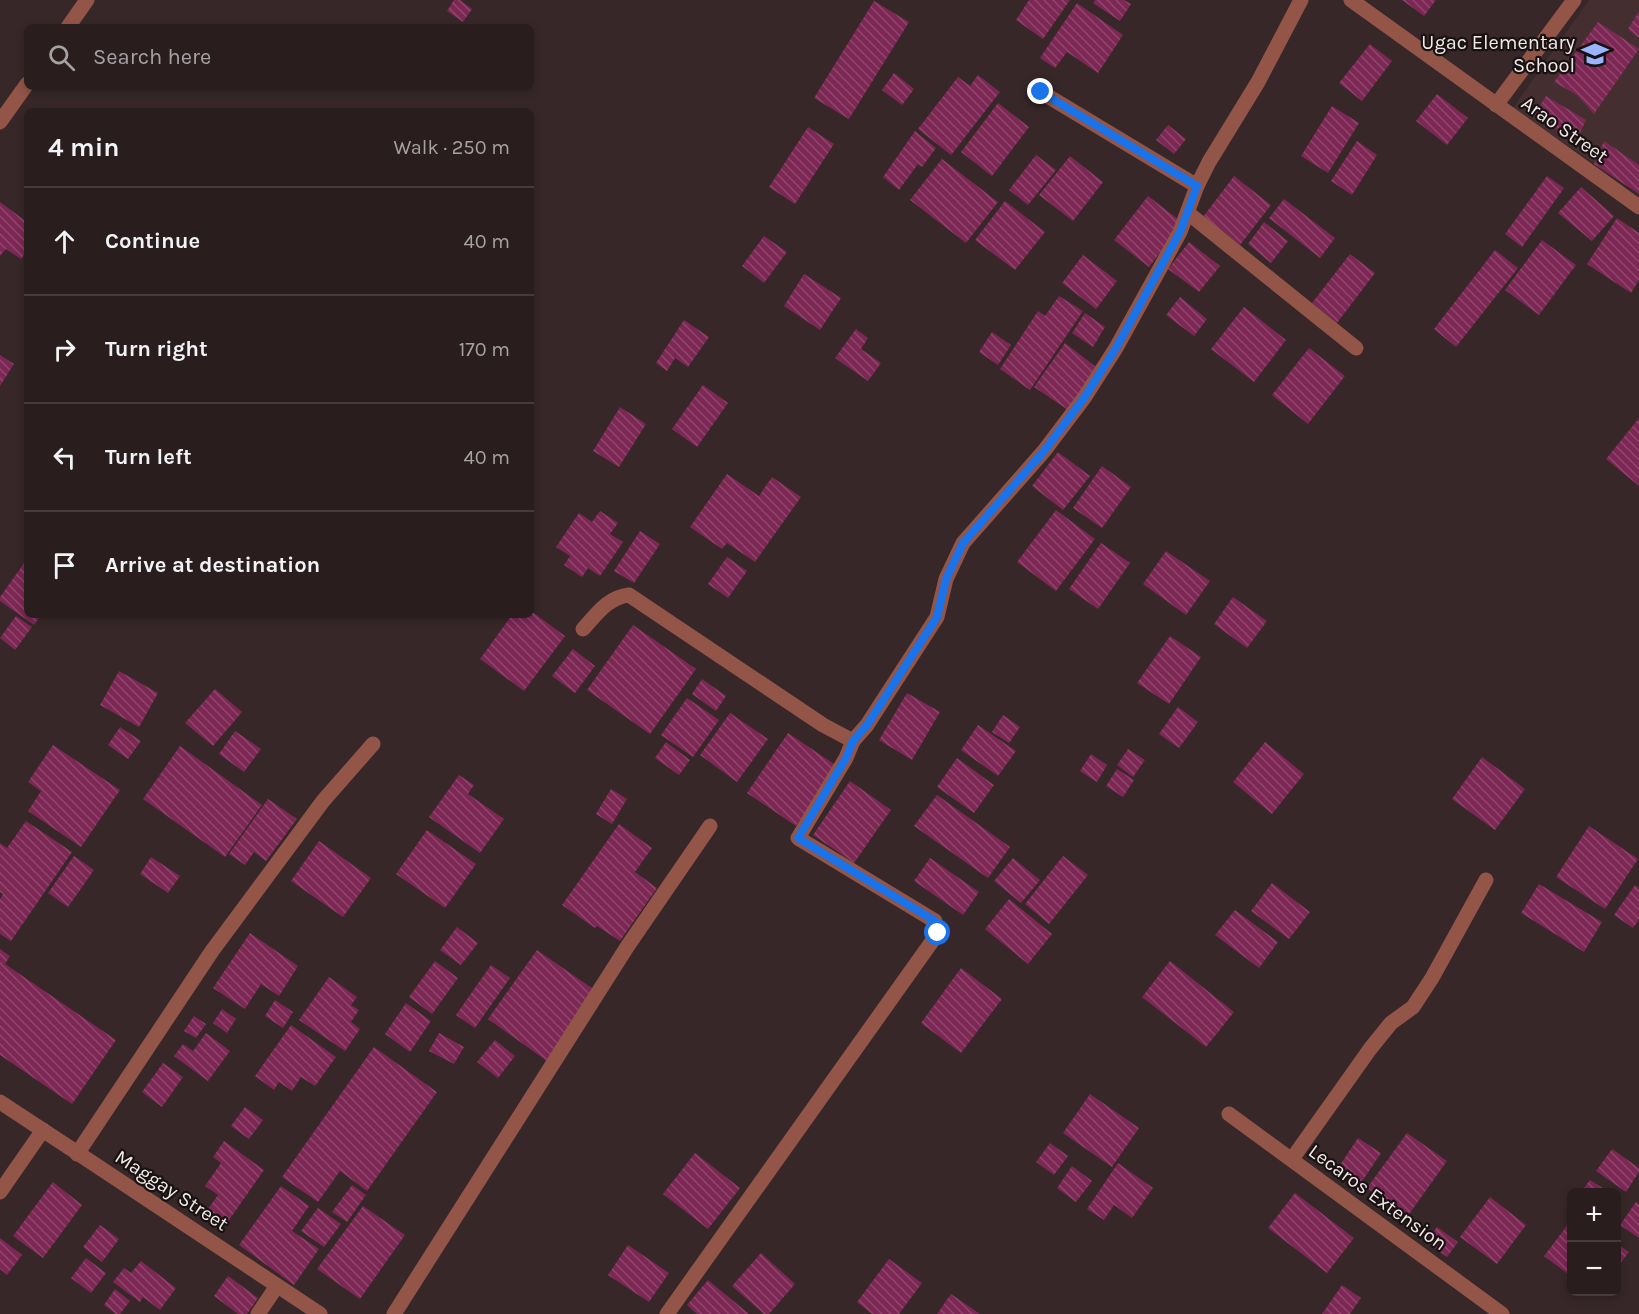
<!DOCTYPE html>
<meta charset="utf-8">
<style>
:root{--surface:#291d1e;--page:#312627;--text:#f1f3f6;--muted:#a5a2a4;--line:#453b3c}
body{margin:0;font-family:Karla,sans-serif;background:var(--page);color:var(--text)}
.controls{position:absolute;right:18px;bottom:18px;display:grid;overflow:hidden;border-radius:9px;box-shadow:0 3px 9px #0003}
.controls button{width:54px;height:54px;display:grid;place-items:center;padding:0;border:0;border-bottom:2px solid var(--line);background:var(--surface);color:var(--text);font:30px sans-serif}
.stop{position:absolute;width:18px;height:18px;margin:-14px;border:4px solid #1a73e8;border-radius:50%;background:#fff}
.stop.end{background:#1a73e8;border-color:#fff;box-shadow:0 2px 6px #0008}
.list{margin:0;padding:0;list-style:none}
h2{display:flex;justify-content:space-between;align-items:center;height:78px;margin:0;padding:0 24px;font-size:26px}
h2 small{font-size:20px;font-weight:400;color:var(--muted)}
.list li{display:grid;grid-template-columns:39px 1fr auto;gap:18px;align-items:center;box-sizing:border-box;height:108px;padding:0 24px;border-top:2px solid var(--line)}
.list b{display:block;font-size:22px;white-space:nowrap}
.list em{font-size:20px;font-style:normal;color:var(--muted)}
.icon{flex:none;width:33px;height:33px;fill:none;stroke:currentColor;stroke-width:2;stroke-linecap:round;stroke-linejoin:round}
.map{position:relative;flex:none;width:1639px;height:1314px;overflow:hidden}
.search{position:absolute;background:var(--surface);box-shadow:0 3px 9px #0003;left:24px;top:24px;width:510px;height:66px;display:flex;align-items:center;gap:15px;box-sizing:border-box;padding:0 21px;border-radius:9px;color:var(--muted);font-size:22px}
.panel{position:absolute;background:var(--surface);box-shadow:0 3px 9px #0003;left:24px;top:108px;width:510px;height:510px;border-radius:9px}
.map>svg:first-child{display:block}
</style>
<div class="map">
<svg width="1639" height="1314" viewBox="0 0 1639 1314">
<defs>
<pattern id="building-back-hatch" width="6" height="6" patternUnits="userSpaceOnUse" patternTransform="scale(1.5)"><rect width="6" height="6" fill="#7c2754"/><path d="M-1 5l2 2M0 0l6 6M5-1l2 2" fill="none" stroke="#8f466d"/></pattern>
</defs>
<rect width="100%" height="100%" fill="#372728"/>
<polygon fill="#452e30" points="1589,0 1639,0 1639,194 1513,108"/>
<g fill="url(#building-back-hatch)">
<polygon points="454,0 460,0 472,9 463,22 447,11"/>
<polygon points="1029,0 1070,0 1043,39 1016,20"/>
<polygon points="1095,0 1124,0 1131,4 1120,21 1093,3"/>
<polygon points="1402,0 1436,0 1424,16"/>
<polygon points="874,1 909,22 849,119 814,98"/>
<polygon points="1077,3 1123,35 1098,73 1067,52 1055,68 1040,58"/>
<polygon points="1639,11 1639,38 1628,29"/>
<polygon points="1598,22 1639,49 1594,114 1577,95 1554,82"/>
<polygon points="1370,44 1392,61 1362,101 1339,83"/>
<polygon points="894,73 914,89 902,105 882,90"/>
<polygon points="978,75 1000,92 951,155 918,129 958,77 970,86"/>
<polygon points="1437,94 1468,118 1447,145 1416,121"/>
<polygon points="1546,96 1586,120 1576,142 1534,115"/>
<polygon points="998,103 1029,127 992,176 961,152"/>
<polygon points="1332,106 1359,123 1328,173 1301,156"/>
<polygon points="1168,125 1186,139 1174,154 1156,140"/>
<polygon points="808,127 834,144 795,204 769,187"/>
<polygon points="915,131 936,148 922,167 918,164 899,190 883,177"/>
<polygon points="1357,141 1377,155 1352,195 1331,181"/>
<polygon points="1604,141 1639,165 1639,194 1594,164"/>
<polygon points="1036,155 1056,170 1028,205 1009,190"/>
<polygon points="1070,156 1103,182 1073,221 1039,195"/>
<polygon points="942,159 998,202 966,243 910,200"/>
<polygon points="1234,176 1271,205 1240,245 1203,217"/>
<polygon points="1547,176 1564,188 1522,247 1505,234"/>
<polygon points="1581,187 1614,216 1592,241 1558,213"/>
<polygon points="1148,196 1183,223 1149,267 1114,240"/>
<polygon points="1284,199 1335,238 1320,258 1269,218"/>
<polygon points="1005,201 1045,232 1015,270 975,240"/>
<polygon points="0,202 27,222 27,251 21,259 6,249 0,256"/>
<polygon points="1617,218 1639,233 1639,280 1631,293 1587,264"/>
<polygon points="1264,222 1288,241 1271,263 1248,244"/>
<polygon points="764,236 787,252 764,283 742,266"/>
<polygon points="1542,240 1576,265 1539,315 1505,290"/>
<polygon points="1189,242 1220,266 1199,292 1168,269"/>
<polygon points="1495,250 1518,268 1456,347 1434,329"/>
<polygon points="1350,254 1375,273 1337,323 1312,303"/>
<polygon points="1083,255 1117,281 1096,309 1062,283"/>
<polygon points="804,274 841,298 820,330 784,306"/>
<polygon points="1059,296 1083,311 1030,390 1000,369 1038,311 1045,316"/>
<polygon points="1180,297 1207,319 1194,336 1166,315"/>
<polygon points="1244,307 1286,340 1254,382 1211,349"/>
<polygon points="1085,313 1105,327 1093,347 1072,333"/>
<polygon points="684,320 709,337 688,367 675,358 667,371 656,363"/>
<polygon points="856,329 868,338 861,349 881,363 868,381 835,358"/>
<polygon points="992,332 1011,345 998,365 979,352"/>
<polygon points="1065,343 1100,370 1071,412 1034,387"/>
<polygon points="1309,348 1345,376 1308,424 1272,395"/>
<polygon points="0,355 14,364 0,386"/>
<polygon points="703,385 728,403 697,447 672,429"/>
<polygon points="620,407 646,424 619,467 593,451"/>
<polygon points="1639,418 1639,486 1606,459"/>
<polygon points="1058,452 1090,476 1063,510 1032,486"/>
<polygon points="1102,466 1131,487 1102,528 1073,508"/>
<polygon points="727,474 759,496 772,477 801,497 755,562 727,543 722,549 690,527"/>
<polygon points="1056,510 1095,539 1056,591 1017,562"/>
<polygon points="600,511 618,523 610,534 623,542 600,576 588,568 582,577 564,565 570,556 556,547 579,513 592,522"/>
<polygon points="640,531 660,544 634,583 614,571"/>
<polygon points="1101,543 1130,563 1098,609 1069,589"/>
<polygon points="1166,551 1210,581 1186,615 1143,584"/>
<polygon points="727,557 747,571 728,598 708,584"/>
<polygon points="27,559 27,615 41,615 34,625 0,601 0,597"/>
<polygon points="1233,597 1267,621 1247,648 1214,624"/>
<polygon points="531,611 565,636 524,691 480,659 512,615 531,615"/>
<polygon points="16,616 32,627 15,650 0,638"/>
<polygon points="633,625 696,669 650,734 587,690"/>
<polygon points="1170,636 1201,657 1169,704 1137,683"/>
<polygon points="573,649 595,666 575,693 552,676"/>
<polygon points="119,671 158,693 139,727 100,705"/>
<polygon points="702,679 726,696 716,711 692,694"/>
<polygon points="215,689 242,712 213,746 185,723"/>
<polygon points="907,693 940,712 912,760 879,740"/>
<polygon points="687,698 719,720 693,757 661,735"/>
<polygon points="1178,707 1198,722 1179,748 1159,734"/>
<polygon points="730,713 768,739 737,782 700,755"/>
<polygon points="1003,715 1020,727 1009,743 992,732"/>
<polygon points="978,725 1016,751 998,776 961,750"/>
<polygon points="120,727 141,741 128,759 108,745"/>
<polygon points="235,731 261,749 244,772 219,754"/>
<polygon points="788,733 837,766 796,826 747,793"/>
<polygon points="666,742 690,760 679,775 655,758"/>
<polygon points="1265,742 1304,774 1272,814 1233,782"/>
<polygon points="53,745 120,790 81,847 28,811 41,791 28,782"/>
<polygon points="180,746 262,805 225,857 143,799"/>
<polygon points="1128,749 1145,760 1133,777 1117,765"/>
<polygon points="1091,754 1107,765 1097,782 1080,771"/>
<polygon points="1482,757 1525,789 1495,830 1452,799"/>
<polygon points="957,758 994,785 974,813 937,787"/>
<polygon points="1117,769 1134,780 1123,797 1106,786"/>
<polygon points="459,775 474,785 468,794 504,819 480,853 429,817"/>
<polygon points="850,781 891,810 854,863 813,835"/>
<polygon points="611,789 627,799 612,824 596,814"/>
<polygon points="937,795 1010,847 988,878 914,826"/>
<polygon points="268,799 297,819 266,861 254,852 245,865 229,854"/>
<polygon points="26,821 72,852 11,941 0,934 0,899 3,894 0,892 0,843 7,848"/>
<polygon points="619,824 652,848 635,872 657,888 620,941 597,926 595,928 562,905"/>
<polygon points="1589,826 1638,859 1605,909 1556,877"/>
<polygon points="427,830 476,864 445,908 396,874"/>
<polygon points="319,841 371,878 343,917 291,881"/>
<polygon points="74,856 94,870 68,907 48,893"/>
<polygon points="1063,856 1088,875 1049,924 1025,904"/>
<polygon points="151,857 180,876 168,893 140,874"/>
<polygon points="930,858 979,892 963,915 914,881"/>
<polygon points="1013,858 1040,880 1021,903 994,881"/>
<polygon points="1272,883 1310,912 1289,939 1251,911"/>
<polygon points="1539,884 1602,922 1584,952 1521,913"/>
<polygon points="1635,885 1639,888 1639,920 1633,928 1614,915"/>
<polygon points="1009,899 1052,934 1028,964 985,929"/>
<polygon points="1235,910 1278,942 1259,968 1215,935"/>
<polygon points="457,927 478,943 461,965 440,950"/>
<polygon points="250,933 298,966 279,996 261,984 245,1009 213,988"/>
<polygon points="0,949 10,956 5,964 116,1040 72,1104 0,1055"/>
<polygon points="537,950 596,991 547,1061 488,1019"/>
<polygon points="435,961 458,978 432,1014 409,997"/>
<polygon points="1170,961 1234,1012 1206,1047 1142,997"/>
<polygon points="491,965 510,978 475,1028 456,1015"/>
<polygon points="961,968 1002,999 961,1053 921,1023"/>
<polygon points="329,977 357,997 351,1005 359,1010 351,1022 360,1029 345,1051 299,1020"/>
<polygon points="275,1000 293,1012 283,1028 265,1016"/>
<polygon points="406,1003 431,1021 410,1052 385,1034"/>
<polygon points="222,1009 236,1019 227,1033 213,1023"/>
<polygon points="194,1016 206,1024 196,1038 184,1031"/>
<polygon points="291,1025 336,1057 315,1086 301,1077 292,1091 279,1082 274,1090 255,1076"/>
<polygon points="206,1033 230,1051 208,1081 174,1056 183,1044 193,1051"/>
<polygon points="439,1033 464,1047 454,1064 429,1051"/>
<polygon points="495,1040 515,1056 498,1078 477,1062"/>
<polygon points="374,1047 437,1092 367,1191 340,1171 318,1202 282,1177"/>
<polygon points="163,1063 183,1077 162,1107 142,1092"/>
<polygon points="1090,1094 1139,1128 1112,1167 1063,1133"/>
<polygon points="245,1107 263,1120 249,1139 231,1126"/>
<polygon points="1407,1133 1447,1161 1407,1217 1367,1188"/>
<polygon points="1358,1138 1381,1153 1361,1183 1338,1168"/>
<polygon points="224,1141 264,1170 227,1223 208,1209 218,1195 205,1186 221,1163 213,1157"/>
<polygon points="1050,1143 1068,1156 1054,1175 1036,1162"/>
<polygon points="1612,1149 1639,1168 1639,1172 1626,1192 1596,1171"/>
<polygon points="695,1153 740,1188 708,1229 663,1194"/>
<polygon points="1118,1163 1153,1188 1132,1218 1114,1205 1104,1220 1087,1209"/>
<polygon points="1072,1166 1092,1181 1076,1202 1057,1188"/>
<polygon points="1590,1180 1609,1192 1581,1192"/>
<polygon points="53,1182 82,1205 43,1258 13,1236"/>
<polygon points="352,1185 366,1195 347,1222 332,1212"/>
<polygon points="281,1186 309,1206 292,1231 319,1249 294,1285 239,1245"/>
<polygon points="1295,1193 1354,1238 1327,1273 1268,1228"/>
<polygon points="1490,1197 1526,1225 1497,1264 1460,1237"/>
<polygon points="1636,1202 1639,1204 1639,1238 1620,1225"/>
<polygon points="363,1206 405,1235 360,1299 317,1269"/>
<polygon points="318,1208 341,1224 324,1247 301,1231"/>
<polygon points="1572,1219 1572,1277 1544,1256"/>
<polygon points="100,1225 119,1239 102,1262 83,1247"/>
<polygon points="1437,1227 1458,1242 1447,1257 1426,1242"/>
<polygon points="0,1238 22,1255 7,1275 0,1269"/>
<polygon points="1616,1243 1629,1252 1616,1269"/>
<polygon points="628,1245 669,1273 649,1302 608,1275"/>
<polygon points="761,1253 795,1284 769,1314 764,1314 732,1286"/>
<polygon points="86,1258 106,1273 91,1293 71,1278"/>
<polygon points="889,1259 922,1283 899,1314 872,1314 857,1302"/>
<polygon points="141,1261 176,1288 160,1310 143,1297 140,1302 113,1282 124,1268 131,1273"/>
<polygon points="228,1276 258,1298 247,1314 238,1314 214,1296"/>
<polygon points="708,1280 749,1314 697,1314 687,1305"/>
<polygon points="1342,1285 1361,1298 1350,1314 1322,1314"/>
<polygon points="115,1289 130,1301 120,1314 116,1314 104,1305"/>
<polygon points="951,1294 980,1314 937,1314"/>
</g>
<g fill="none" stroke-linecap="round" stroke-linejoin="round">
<g stroke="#925548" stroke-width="15">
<polyline points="1351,0 1639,207"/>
<polyline points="68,27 87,0"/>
<polyline points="1041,92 1197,186"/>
<polyline points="1496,105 1574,0"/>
<polyline points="0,122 27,84"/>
<polyline points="1188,213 1356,348"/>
<path d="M583 629C596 615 608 597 629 595L823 725 853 741 867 725 937 617 946 579 963 543 1044 451 1084 398 1116 348 1180 232 1197 186 1209 162 1258 82 1301 0"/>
<path d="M0 1102C107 1172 213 1243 320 1314"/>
<polyline points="1229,1114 1502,1314"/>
<polyline points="77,1154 212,951 323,801 373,744"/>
<polyline points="1292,1159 1370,1049 1391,1023 1413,1007 1432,978 1486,880"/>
<polyline points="0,1192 43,1130"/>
<polyline points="258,1314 277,1286"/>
<polyline points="394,1314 627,947 710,826"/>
<polyline points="667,1314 938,933 935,921 798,838 846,758 853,741"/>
</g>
</g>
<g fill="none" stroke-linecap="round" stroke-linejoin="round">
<polyline stroke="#1a73e8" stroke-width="8" points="938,933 935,921 798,838 846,758 853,741 867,725 937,617 946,579 963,543 1044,451 1084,398 1116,348 1180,232 1197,186 1041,92"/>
</g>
<defs>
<symbol id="school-bare" viewBox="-9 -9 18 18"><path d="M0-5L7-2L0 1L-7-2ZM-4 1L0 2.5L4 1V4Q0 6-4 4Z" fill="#9ab5fd" stroke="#191213" stroke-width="2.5" paint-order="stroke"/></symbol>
</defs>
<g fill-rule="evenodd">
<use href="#school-bare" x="1576" y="35" width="38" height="38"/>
</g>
<g text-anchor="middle" stroke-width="4.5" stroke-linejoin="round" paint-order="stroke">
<g font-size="20" fill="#f3e8e8" stroke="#191213" text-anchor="end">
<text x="1575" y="49">Ugac Elementary<tspan x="1575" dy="23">School</tspan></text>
</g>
<g font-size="20" fill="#f3e8e8" stroke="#191213">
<text transform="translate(1565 129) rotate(35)" y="7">Arao Street</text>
<text transform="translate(172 1190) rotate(33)" y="7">Maggay Street</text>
<text transform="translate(1378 1197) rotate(36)" y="7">Lecaros Extension</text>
</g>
</g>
</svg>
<div class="controls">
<button>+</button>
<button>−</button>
</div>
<div class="stop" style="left:938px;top:933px"></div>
<div class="stop end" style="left:1041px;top:92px"></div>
<div class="search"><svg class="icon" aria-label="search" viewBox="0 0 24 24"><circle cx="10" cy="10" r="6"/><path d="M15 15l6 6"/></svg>Search here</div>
<section class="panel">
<h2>4 min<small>Walk · 250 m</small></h2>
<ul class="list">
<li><svg class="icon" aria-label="ahead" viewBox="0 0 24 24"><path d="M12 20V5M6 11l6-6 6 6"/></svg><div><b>Continue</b></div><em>40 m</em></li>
<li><svg class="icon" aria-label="right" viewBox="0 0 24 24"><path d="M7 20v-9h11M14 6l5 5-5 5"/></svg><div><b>Turn right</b></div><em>170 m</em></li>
<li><svg class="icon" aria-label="left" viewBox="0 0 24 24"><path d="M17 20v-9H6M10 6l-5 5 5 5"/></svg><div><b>Turn left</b></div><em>40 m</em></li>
<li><svg class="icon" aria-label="arrive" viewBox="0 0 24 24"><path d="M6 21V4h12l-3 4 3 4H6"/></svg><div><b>Arrive at destination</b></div></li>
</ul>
</section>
</div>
